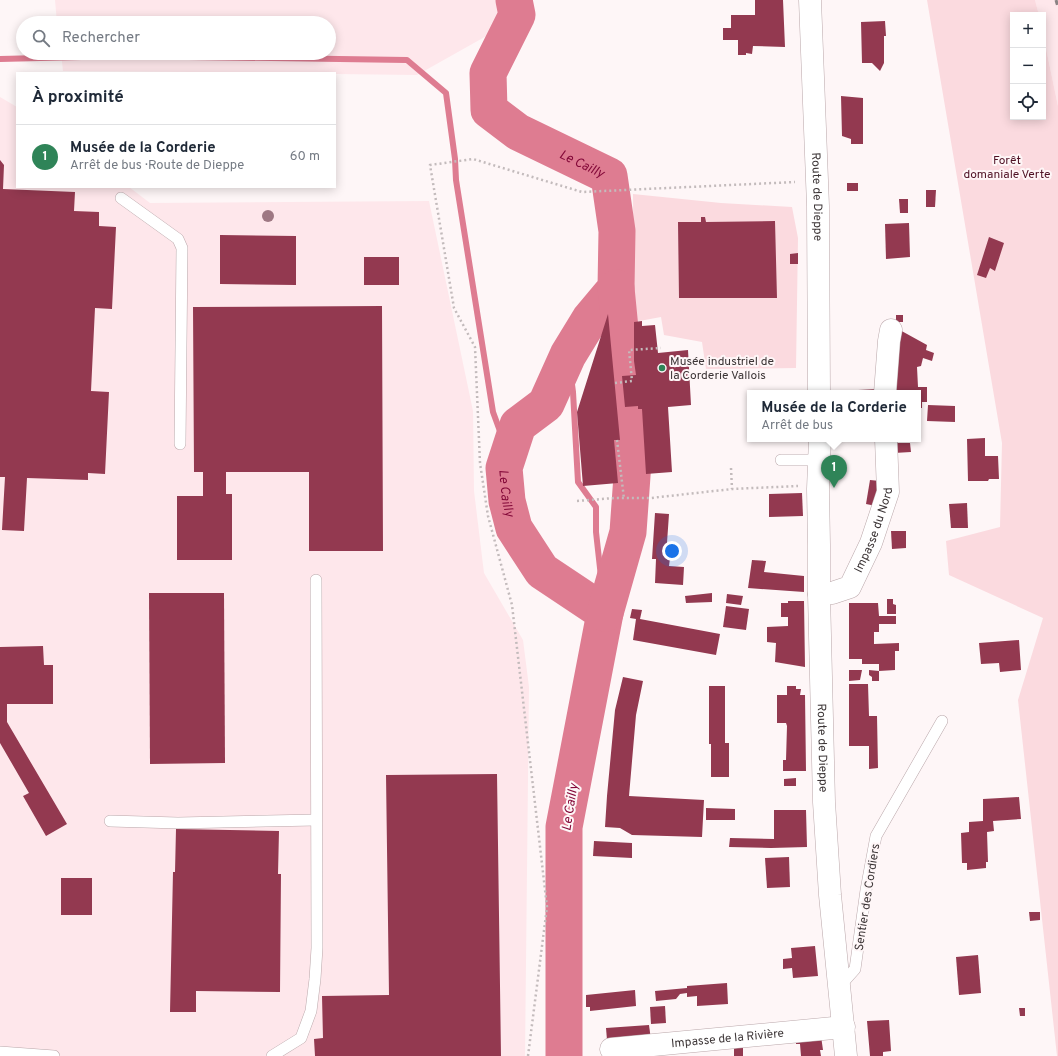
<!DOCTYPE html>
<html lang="fr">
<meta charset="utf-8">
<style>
:root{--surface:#fff;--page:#f2f2f3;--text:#1f2937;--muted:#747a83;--line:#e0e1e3;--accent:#2f8458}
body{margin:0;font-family:Overpass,sans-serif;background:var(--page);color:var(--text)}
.controls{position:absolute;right:12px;top:12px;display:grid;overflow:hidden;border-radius:0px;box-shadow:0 2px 10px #0003}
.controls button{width:36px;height:36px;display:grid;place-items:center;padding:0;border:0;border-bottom:1px solid var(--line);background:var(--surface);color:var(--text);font:20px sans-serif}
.you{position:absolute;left:672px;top:551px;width:14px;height:14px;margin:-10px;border:3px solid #fff;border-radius:50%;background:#1a73e8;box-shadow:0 0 0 6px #1a73e833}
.badge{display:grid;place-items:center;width:26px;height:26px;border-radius:50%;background:var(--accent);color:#fff;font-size:13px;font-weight:700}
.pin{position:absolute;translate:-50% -33px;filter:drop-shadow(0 1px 2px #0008)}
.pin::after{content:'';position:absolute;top:21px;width:14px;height:12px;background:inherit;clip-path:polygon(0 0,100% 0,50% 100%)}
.popup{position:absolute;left:747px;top:390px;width:174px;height:52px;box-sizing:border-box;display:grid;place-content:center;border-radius:0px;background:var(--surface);filter:drop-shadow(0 1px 3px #0005);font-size:13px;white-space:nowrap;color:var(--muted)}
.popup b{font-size:15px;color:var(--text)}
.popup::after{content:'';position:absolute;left:50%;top:100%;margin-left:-8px;border:8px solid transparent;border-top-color:var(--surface)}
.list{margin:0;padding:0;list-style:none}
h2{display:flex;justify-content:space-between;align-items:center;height:52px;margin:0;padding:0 16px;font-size:17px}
h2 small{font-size:13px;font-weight:400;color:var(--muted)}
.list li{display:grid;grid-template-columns:26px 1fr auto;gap:12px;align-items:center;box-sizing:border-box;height:64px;padding:0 16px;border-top:1px solid var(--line)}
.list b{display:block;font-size:15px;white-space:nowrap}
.list p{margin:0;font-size:13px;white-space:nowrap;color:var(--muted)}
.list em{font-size:13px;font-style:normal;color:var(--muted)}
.icon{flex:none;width:22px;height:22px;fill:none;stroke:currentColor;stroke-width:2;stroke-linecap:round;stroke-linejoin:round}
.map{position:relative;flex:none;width:1058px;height:1056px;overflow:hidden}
.search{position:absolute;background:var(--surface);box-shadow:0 2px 10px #0003;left:16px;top:16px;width:320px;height:44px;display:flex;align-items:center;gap:10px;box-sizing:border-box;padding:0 14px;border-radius:22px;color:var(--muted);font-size:15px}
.panel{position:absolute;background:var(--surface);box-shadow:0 2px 10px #0003;left:16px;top:72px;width:320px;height:116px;border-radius:0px}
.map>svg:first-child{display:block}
</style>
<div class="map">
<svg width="1058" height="1056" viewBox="0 0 1058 1056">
<rect width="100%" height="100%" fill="#fef6f7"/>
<g fill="#fee7eb">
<polygon points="55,0 529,0 531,11 417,75 335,74 335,73 63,71 61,53 329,53 329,23 57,23"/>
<polygon points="1035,0 1058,0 1058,106 1043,34 1043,15 1039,15"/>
<polygon points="0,97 17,107 17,187 129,187 150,203 429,201 473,411 474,491 484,573 523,640 529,687 525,1056 0,1056"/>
</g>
<g fill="#fbdadf">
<polygon points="927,0 1035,0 1039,15 1013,15 1013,117 1043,117 1043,34 1058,106 1058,1056 1057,1056 1018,700 1043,618 949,575 946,541 1000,527 1002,443"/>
<polygon points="633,194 721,203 792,207 798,238 796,368 706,369 702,342 664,335 661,317 634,322"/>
</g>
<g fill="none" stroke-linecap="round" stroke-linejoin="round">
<g stroke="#de7c91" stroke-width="6">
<polyline points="0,59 122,56 407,60 446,93 455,159 456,180 493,412 508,453"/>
<polyline points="568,355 573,392 578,482 596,507 596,532 605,613"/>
</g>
<g stroke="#de7c91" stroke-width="37">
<path id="s1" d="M514 0 517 15 488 73 489 110 518 132 609 176 617 231 616 288 590 319 568 355 546 404 518 425 504 468 507 501 514 528 542 571 605 613 564 827V1056"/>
<polyline points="605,613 628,532 633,462 616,288"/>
</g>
</g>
<g fill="#933950">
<polygon points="755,0 783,0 785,47 753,46 752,54 746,53 746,55 738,55 738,40 723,40 723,28 731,28 731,15 755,15"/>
<polygon points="885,21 886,36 884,36 884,63 880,71 872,63 862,63 861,22"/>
<polygon points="841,96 863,98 863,144 851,144 851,139 842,136"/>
<polygon points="0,160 4,165 3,189 75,192 74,211 99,212 99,226 116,227 112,309 95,308 91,391 109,392 105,474 88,473 88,480 27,478 24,531 2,530 5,477 0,477"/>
<rect x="847" y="183" width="11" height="8"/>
<polygon points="926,190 936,190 935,207 926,207"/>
<polygon points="899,199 908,199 908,213 900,213"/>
<polygon points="701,217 705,217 706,222 775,221 777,298 679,298 678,222 701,222"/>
<polygon points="909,223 910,257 886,259 885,224"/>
<polygon points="220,235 296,236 296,285 220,284"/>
<polygon points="989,237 1004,243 995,271 990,268 986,278 977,275"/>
<polygon points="798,253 798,264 790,264 790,254"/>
<rect x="364" y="257" width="35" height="28"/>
<polygon points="382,306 383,551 309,551 309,472 226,472 226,494 232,494 232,560 177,560 177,496 203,496 203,472 194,472 193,307"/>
<polygon points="608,314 620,440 614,440 618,483 583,486 577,412"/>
<rect x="896" y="315" width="7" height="7"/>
<polygon points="642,321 642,326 655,325 658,353 688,350 691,405 668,407 672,472 646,474 642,409 638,409 638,406 625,407 622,376 636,375 634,361 634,322"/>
<polygon points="898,329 927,345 926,350 934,353 932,361 923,358 921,366 917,367 918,387 927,387 927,402 922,402 922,408 918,408 918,393 893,393"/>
<polygon points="879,389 879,393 858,393 858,390"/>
<polygon points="928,405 955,406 955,422 927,421"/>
<polygon points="985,438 985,456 998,456 999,479 989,479 988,481 968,481 967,439"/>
<polygon points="893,443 910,443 911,452 894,453"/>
<polygon points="870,480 880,481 876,506 866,504"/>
<polygon points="802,493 803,516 769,517 769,494"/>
<polygon points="967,503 968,528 951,528 949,504"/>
<polygon points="655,513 669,514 666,557 670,558 669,566 684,567 683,585 655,583 656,559 652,559"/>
<polygon points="891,531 906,531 906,548 892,549"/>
<polygon points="752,560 766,561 764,572 804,576 804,592 748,588"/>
<polygon points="149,593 224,593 225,763 150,764"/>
<polygon points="712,593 712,602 686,603 685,596"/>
<polygon points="727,594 743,596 741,605 726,603"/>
<polygon points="887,599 893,599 893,604 896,605 896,614 887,614"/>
<polygon points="788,601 804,601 805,667 775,662 776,643 767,642 767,627 788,626 788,617 781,617 781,603 788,603"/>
<polygon points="849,603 878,603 879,616 896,616 896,624 879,624 879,632 874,632 874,644 899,643 899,651 895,651 895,670 879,671 879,681 872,681 872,677 869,675 869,670 879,671 879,664 862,664 862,659 849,659"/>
<polygon points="726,606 749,609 746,630 723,627"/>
<polygon points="632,609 642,610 640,619 720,634 716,655 633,640 636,619 630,618"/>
<polygon points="1019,640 1021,670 1000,672 999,663 981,664 979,643"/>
<polygon points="43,646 44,665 53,665 53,704 7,704 7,722 67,824 46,836 23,796 29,793 0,743 0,647"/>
<polygon points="849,670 862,670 860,680 849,681"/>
<polygon points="623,677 643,681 636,715 629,796 704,800 702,837 632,835 620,828 605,827 607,796 615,710"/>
<polygon points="849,684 868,684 869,716 877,716 878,768 869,769 869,746 849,746"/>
<polygon points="709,686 725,686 725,743 729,743 729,777 711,777 711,744 709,744"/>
<polygon points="787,686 796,686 796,689 801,689 800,695 805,695 806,771 783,771 783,760 786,760 787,726 786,723 777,723 777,695 787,695"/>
<polygon points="497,774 501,1056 315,1056 314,1039 323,1038 322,996 389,995 386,775"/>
<polygon points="796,778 796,786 784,786 784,779"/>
<polygon points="1019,797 1021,819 993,821 994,831 987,832 988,862 986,862 986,868 967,870 967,863 962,863 961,833 969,832 969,822 983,821 983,799"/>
<polygon points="706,808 735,809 735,820 706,820"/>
<polygon points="774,810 806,810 807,847 771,848 729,847 730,838 774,839"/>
<polygon points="176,829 279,831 278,874 281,874 280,992 196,991 196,1012 170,1012 173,872 175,872"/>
<polygon points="594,841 632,843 632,858 593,856"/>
<polygon points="789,857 790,887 767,888 765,858"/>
<rect x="61" y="878" width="31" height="37"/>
<polygon points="1029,912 1040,912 1040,920 1030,921"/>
<polygon points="815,946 818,976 793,978 792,968 783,969 783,959 792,958 791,948"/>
<polygon points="978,955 981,993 959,995 956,957"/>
<polygon points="727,983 728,1004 697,1006 697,996 687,997 687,993 680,994 676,999 656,1001 655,991 687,988 687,986"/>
<polygon points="635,990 636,1006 590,1011 590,1007 586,1007 586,995"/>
<polygon points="665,1006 666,1023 651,1024 650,1007"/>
<polygon points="1019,1008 1025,1008 1025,1016 1020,1016"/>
<polygon points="889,1020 891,1051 883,1052 883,1056 870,1056 867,1021"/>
<polygon points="649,1025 651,1040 607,1040 606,1028"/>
<polygon points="821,1036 823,1050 820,1050 821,1056 801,1056 800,1044 796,1044 796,1038"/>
<rect x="734" y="1048" width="9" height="8"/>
</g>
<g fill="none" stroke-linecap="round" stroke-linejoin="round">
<defs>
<g id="lane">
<polyline points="121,198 178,239 182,248 180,444"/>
<polyline points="781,460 820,460"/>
<polyline points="110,821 178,823 316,820"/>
<polyline points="839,987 855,969 866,890 876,836 942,721"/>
<polyline points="0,1052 54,1056"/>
<polyline points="272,1056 301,1038 311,1011 315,979 317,948 316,580"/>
</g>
<g id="street">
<polyline points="885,393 889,341 891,330"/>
<path id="s2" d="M819 594 832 593 850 587 871 543 888 492 886 439"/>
<path id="s3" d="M611 1049 844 1027"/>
</g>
<g id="secondary">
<path id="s4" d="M810 0 818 206 819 393"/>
<path id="s5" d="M820 439 818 489 819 545V594L824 802 830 895 846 1056"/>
</g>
</defs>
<use href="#lane" stroke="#baa7aa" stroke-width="12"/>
<use href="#street" stroke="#baa7aa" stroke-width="23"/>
<use href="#secondary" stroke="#baa7aa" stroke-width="23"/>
<g stroke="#c3bbbc" stroke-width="2.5" stroke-dasharray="2 3" stroke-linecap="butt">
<polyline points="615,383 632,381 629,350 661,348"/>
<polyline points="617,440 624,499"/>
<polyline points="731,468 732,489"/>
<polyline points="577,501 614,498 651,498 732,489 798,486"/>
<polyline points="528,1056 547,907 512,605 488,516 480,463 475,347 454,308 430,165 473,159 582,192 795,182"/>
</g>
<use href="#lane" stroke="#fff" stroke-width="11"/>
<use href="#street" stroke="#fff" stroke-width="22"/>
<use href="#secondary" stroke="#fff" stroke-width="22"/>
<polyline stroke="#8b8384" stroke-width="3" stroke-dasharray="5 5" stroke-linecap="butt" points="1056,0 1058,7"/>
</g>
<circle fill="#9e7883" cx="268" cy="216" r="6"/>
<circle fill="#2f8458" stroke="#fef6f7" stroke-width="1.5" cx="662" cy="368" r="4"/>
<g text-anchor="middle" stroke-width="4" stroke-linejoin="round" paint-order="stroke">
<g font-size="12" fill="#4f1124" stroke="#fef6f7">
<text x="1007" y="164">Forêt<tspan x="1007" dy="14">domaniale Verte</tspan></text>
</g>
<g font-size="12" fill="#3c3536" stroke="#fef6f7">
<text dy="4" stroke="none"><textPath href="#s4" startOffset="197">Route de Dieppe</textPath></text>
<text dy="4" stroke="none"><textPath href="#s2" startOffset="94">Impasse du Nord</textPath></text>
<text dy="4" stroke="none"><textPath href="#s5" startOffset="309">Route de Dieppe</textPath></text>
<text transform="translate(867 897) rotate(-81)" y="4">Sentier des Cordiers</text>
<text dy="4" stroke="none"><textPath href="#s3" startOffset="117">Impasse de la Rivière</textPath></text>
</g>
<g font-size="12" fill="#3c3536" stroke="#fef6f7" text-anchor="start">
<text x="670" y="365">Musée industriel de<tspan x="670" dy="14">la Corderie Vallois</tspan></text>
</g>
<g font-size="13" font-style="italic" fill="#840939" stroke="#fef6f7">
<text dy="5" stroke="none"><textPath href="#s1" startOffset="225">Le Cailly</textPath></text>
<text dy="5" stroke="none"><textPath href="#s1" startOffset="609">Le Cailly</textPath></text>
<text transform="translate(569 807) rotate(-81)" y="5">Le Cailly</text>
</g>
</g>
</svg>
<div class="controls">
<button>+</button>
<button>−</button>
<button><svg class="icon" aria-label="locate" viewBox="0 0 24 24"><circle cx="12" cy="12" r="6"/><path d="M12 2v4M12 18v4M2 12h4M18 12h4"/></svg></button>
</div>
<div class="you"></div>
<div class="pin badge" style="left:834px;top:488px">1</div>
<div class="popup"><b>Musée de la Corderie</b>Arrêt de bus</div>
<div class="search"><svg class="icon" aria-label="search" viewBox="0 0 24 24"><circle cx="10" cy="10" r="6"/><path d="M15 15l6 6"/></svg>Rechercher</div>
<section class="panel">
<h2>À proximité<small></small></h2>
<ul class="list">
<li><span class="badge">1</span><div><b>Musée de la Corderie</b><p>Arrêt de bus · Route de Dieppe</p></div><em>60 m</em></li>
</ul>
</section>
</div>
